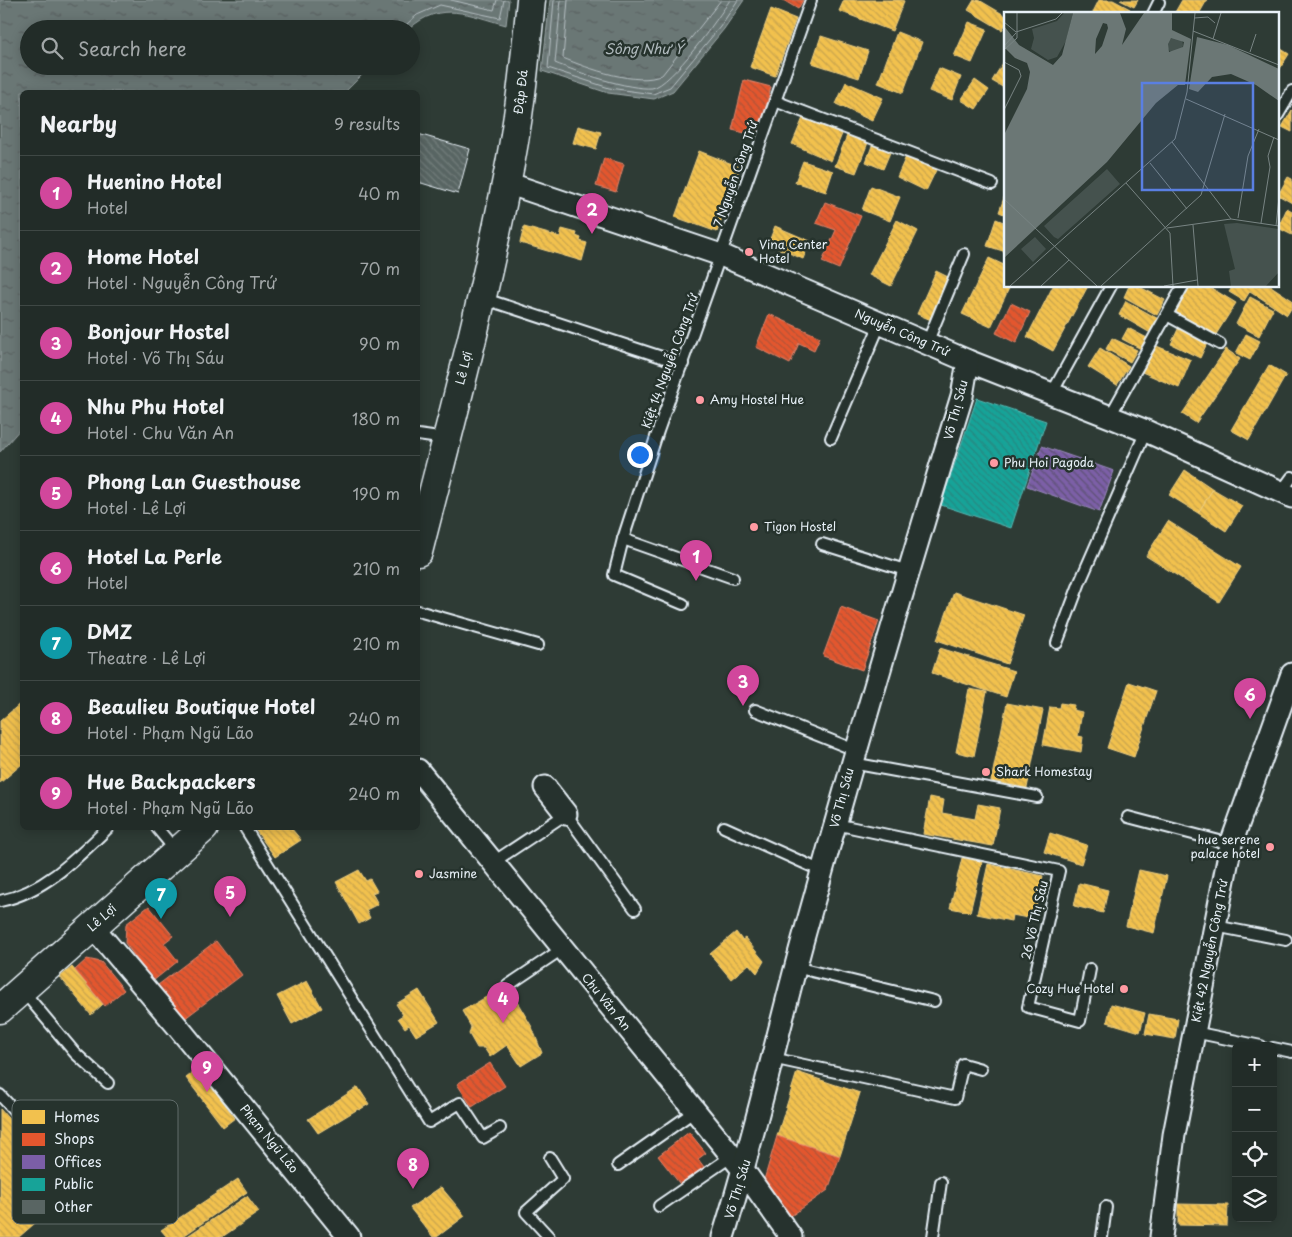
<!DOCTYPE html>
<meta charset="utf-8">
<style>
:root{--surface:#222c28;--page:#2e3834;--text:#f1f3f6;--muted:#a2a7a8;--line:#3f4845;--accent:#bca0f2}
body{margin:0;font-family:"Playpen Sans",sans-serif;background:var(--page);color:var(--text)}
.controls{position:absolute;right:15px;bottom:15px;display:grid;overflow:hidden;border-radius:8px;box-shadow:0 2px 12px #0003}
.controls button{width:45px;height:45px;display:grid;place-items:center;padding:0;border:0;border-bottom:1px solid var(--line);background:var(--surface);color:var(--text);font:25px sans-serif}
.you{position:absolute;left:639px;top:454px;width:18px;height:18px;margin:-12px;border:4px solid #fff;border-radius:50%;background:#1a73e8;box-shadow:0 0 0 8px #1a73e833}
.badge{display:grid;place-items:center;width:32px;height:32px;border-radius:50%;background:var(--accent);color:#fff;font-size:16px;font-weight:700}
.pin{position:absolute;translate:-50% -41px;filter:drop-shadow(0 1px 2px #0008)}
.pin::after{content:'';position:absolute;top:26px;width:18px;height:15px;background:inherit;clip-path:polygon(0 0,100% 0,50% 100%)}
.list{margin:0;padding:0;list-style:none}
h2{display:flex;justify-content:space-between;align-items:center;height:65px;margin:0;padding:0 20px;font-size:21px}
h2 small{font-size:16px;font-weight:400;color:var(--muted)}
.list li{display:grid;grid-template-columns:32px 1fr auto;gap:15px;align-items:center;box-sizing:border-box;height:75px;padding:0 20px;border-top:1px solid var(--line)}
.list b{display:block;font-size:19px;white-space:nowrap}
.list p{margin:0;font-size:16px;white-space:nowrap;color:var(--muted)}
.list em{font-size:16px;font-style:normal;color:var(--muted)}
.icon{flex:none;width:28px;height:28px;fill:none;stroke:currentColor;stroke-width:2;stroke-linecap:round;stroke-linejoin:round}
.map{position:relative;flex:none;width:1292px;height:1237px;overflow:hidden}
.search{position:absolute;background:var(--surface);box-shadow:0 2px 12px #0003;left:20px;top:20px;width:400px;height:55px;display:flex;align-items:center;gap:12px;box-sizing:border-box;padding:0 18px;border-radius:28px;color:var(--muted);font-size:19px}
.panel{position:absolute;background:var(--surface);box-shadow:0 2px 12px #0003;left:20px;top:90px;width:400px;height:740px;border-radius:8px}
.map>svg:first-child{display:block}
</style>
<div class="map">
<svg width="1292" height="1237" viewBox="0 0 1292 1237">
<defs>
<pattern id="water-ripples" width="26" height="14" patternUnits="userSpaceOnUse" patternTransform="scale(1.25)"><rect width="26" height="14" fill="#6b7775"/><path d="M2 4q2-2 4 0t4 0M15 11q2-2 4 0t4 0" fill="none" stroke="#586060"/></pattern>
<pattern id="homes-back-hatch" width="6" height="6" patternUnits="userSpaceOnUse" patternTransform="scale(1.25)"><rect width="6" height="6" fill="#f2c14e"/><path d="M-1 5l2 2M0 0l6 6M5-1l2 2" fill="none" stroke="#c7a34d"/></pattern>
<pattern id="shops-back-hatch" width="6" height="6" patternUnits="userSpaceOnUse" patternTransform="scale(1.25)"><rect width="6" height="6" fill="#e4572e"/><path d="M-1 5l2 2M0 0l6 6M5-1l2 2" fill="none" stroke="#ad5238"/></pattern>
<pattern id="offices-back-hatch" width="6" height="6" patternUnits="userSpaceOnUse" patternTransform="scale(1.25)"><rect width="6" height="6" fill="#7b5ea7"/><path d="M-1 5l2 2M0 0l6 6M5-1l2 2" fill="none" stroke="#5e5274"/></pattern>
<pattern id="public-back-hatch" width="6" height="6" patternUnits="userSpaceOnUse" patternTransform="scale(1.25)"><rect width="6" height="6" fill="#17a398"/><path d="M-1 5l2 2M0 0l6 6M5-1l2 2" fill="none" stroke="#258881"/></pattern>
<pattern id="building-back-hatch" width="6" height="6" patternUnits="userSpaceOnUse" patternTransform="scale(1.25)"><rect width="6" height="6" fill="#596563"/><path d="M-1 5l2 2M0 0l6 6M5-1l2 2" fill="none" stroke="#717c7a"/></pattern>
</defs>
<rect width="100%" height="100%" fill="#2e3b35"/>
<filter id="ink" filterUnits="userSpaceOnUse"><feTurbulence type="fractalNoise" baseFrequency=".02" numOctaves="2"/><feDisplacementMap in="SourceGraphic" scale="10" xChannelSelector="R" yChannelSelector="G"/><feConvolveMatrix kernelMatrix="1 2 1 2 8 2 1 2 1" color-interpolation-filters="sRGB"/></filter>
<g filter="url(#ink)">
<g fill="url(#water-ripples)" stroke="#9da8a9">
<path d="M0 0H509L506 25C469 15 441 0 409 29H29V66H371L345 92H22V427L0 452Z"/>
<polygon points="550,0 744,0 724,29 673,91 654,99 608,93 542,71"/>
</g>
<g fill="url(#homes-back-hatch)" stroke="#efcf81">
<polygon points="844,0 902,0 904,1 892,31 839,11"/>
<polygon points="974,0 979,0 1006,16 1006,24 1002,30 968,10"/>
<polygon points="1099,0 1113,0 1130,9 1127,14 1092,14"/>
<polygon points="1120,0 1138,0 1134,7"/>
<polygon points="1182,0 1207,0 1199,14 1174,14"/>
<polygon points="771,9 796,19 775,76 750,67"/>
<polygon points="969,22 987,29 972,63 954,56"/>
<polygon points="897,32 922,42 903,93 878,83"/>
<polygon points="821,36 868,51 859,78 812,63"/>
<polygon points="1278,47 1289,54 1279,70 1278,70"/>
<polygon points="1006,58 1006,89 992,81"/>
<polygon points="939,68 961,77 952,100 929,91"/>
<polygon points="975,80 989,90 976,109 961,100"/>
<polygon points="846,82 883,98 872,121 836,104"/>
<polygon points="1292,110 1292,132 1282,127"/>
<polygon points="803,118 842,134 831,161 792,144"/>
<polygon points="578,126 601,132 596,149 573,143"/>
<polygon points="848,133 869,140 856,173 835,166"/>
<polygon points="873,143 891,150 883,169 866,162"/>
<polygon points="699,151 740,167 717,232 675,217"/>
<polygon points="908,152 938,166 926,191 897,177"/>
<polygon points="803,161 833,171 826,192 795,182"/>
<polygon points="1288,177 1292,179 1292,203 1278,195"/>
<polygon points="871,186 900,197 890,221 862,210"/>
<polygon points="1005,195 1006,195 1006,215 999,212"/>
<polygon points="1287,208 1292,211 1292,235 1278,228"/>
<polygon points="996,219 1006,223 1006,252 987,246"/>
<polygon points="897,220 918,231 891,286 869,275"/>
<polygon points="775,226 810,241 803,259 768,244"/>
<polygon points="524,227 560,237 562,229 577,233 576,236 581,238 580,241 587,243 582,261 520,243"/>
<polygon points="989,258 1006,266 1006,286 1010,286 991,327 962,314"/>
<polygon points="936,271 950,278 931,320 917,314"/>
<polygon points="1053,286 1088,286 1053,351 1027,337"/>
<polygon points="1129,286 1138,286 1165,300 1157,315 1124,297"/>
<polygon points="1188,286 1208,286 1236,303 1215,336 1173,310"/>
<polygon points="1233,286 1271,286 1292,300 1292,307 1287,315 1250,291 1244,301 1229,292"/>
<polygon points="1250,297 1273,309 1259,336 1236,324"/>
<polygon points="1126,301 1162,321 1154,335 1119,315"/>
<polygon points="1180,325 1209,339 1200,358 1171,344"/>
<polygon points="1128,328 1149,339 1143,350 1122,339"/>
<polygon points="1246,334 1260,341 1250,360 1236,353"/>
<polygon points="1112,338 1137,350 1130,362 1106,349"/>
<polygon points="1154,345 1191,360 1179,388 1142,372"/>
<polygon points="1100,348 1129,366 1117,385 1088,367"/>
<polygon points="1226,349 1240,359 1196,423 1182,414"/>
<polygon points="1269,365 1286,375 1249,440 1231,430"/>
<polygon points="1185,470 1213,489 1198,513 1169,495"/>
<polygon points="1213,489 1242,506 1226,531 1198,513"/>
<polygon points="1168,521 1241,567 1219,602 1146,556"/>
<polygon points="954,592 1024,615 1007,664 937,640"/>
<polygon points="940,648 1014,671 1006,697 932,673"/>
<polygon points="1129,682 1156,691 1134,757 1107,748"/>
<polygon points="969,689 987,692 974,756 956,752"/>
<polygon points="22,702 22,764 0,783 0,721"/>
<polygon points="1007,703 1043,710 1027,788 991,781"/>
<polygon points="1060,703 1074,705 1073,710 1082,712 1078,736 1083,737 1081,752 1043,745 1050,707 1059,708"/>
<polygon points="930,797 944,800 942,813 975,819 978,804 1000,808 993,846 923,834"/>
<polygon points="254,828 291,828 301,840 275,857"/>
<polygon points="1050,833 1087,845 1081,864 1044,852"/>
<polygon points="962,858 982,862 970,912 950,908"/>
<polygon points="988,864 1043,876 1033,919 1012,915 1011,921 977,914"/>
<polygon points="359,870 366,881 370,879 377,891 372,893 378,904 366,910 370,918 359,924 336,882"/>
<polygon points="1139,870 1167,876 1154,933 1126,926"/>
<polygon points="1079,883 1108,890 1103,913 1074,906"/>
<polygon points="736,932 742,940 745,938 764,961 757,973 749,964 731,979 710,954"/>
<polygon points="72,967 103,1004 91,1015 60,977"/>
<polygon points="307,981 322,1008 292,1024 277,996"/>
<polygon points="507,985 532,1027 542,1053 521,1066 507,1045 490,1057 484,1048 477,1048 469,1034 471,1027 462,1011"/>
<polygon points="419,990 439,1022 416,1036 409,1025 405,1028 398,1018 403,1015 396,1004"/>
<polygon points="1111,1004 1145,1013 1140,1032 1107,1022"/>
<polygon points="1149,1014 1178,1019 1175,1039 1145,1034"/>
<polygon points="198,1069 235,1118 223,1127 186,1078"/>
<polygon points="797,1072 860,1093 840,1156 777,1136"/>
<polygon points="358,1087 369,1104 359,1110 358,1109 318,1133 308,1119"/>
<polygon points="0,1109 72,1191 19,1237 0,1237"/>
<polygon points="238,1179 247,1192 182,1237 167,1237 161,1230"/>
<polygon points="441,1187 465,1216 437,1237 433,1237 410,1208"/>
<polygon points="247,1196 259,1212 222,1237 186,1237"/>
<polygon points="1178,1204 1228,1205 1227,1226 1178,1225"/>
</g>
<g fill="url(#shops-back-hatch)" stroke="#e5856b">
<polygon points="783,0 803,0 798,9"/>
<polygon points="744,80 771,87 758,136 732,130"/>
<polygon points="604,158 624,164 616,192 596,186"/>
<polygon points="825,202 861,216 839,269 822,262 836,230 816,223"/>
<polygon points="1011,303 1030,312 1016,343 996,333"/>
<polygon points="769,314 820,337 814,350 799,343 790,364 756,347"/>
<polygon points="841,607 879,621 862,670 823,656"/>
<polygon points="149,906 173,936 164,943 178,961 153,981 125,943 126,924"/>
<polygon points="216,941 242,975 184,1019 158,985"/>
<polygon points="87,959 101,962 124,990 105,1006 75,970"/>
<polygon points="490,1063 505,1086 472,1107 457,1084"/>
<polygon points="689,1132 706,1153 698,1159 704,1167 701,1170 703,1173 683,1188 658,1156"/>
<polygon points="777,1136 840,1156 828,1190 788,1218 764,1180"/>
</g>
<polygon fill="url(#offices-back-hatch)" stroke="#9c8abf" points="1042,446 1114,471 1099,512 1027,486"/>
<polygon fill="url(#public-back-hatch)" stroke="#56bab5" points="977,398 1046,421 1011,528 941,505"/>
<g fill="none" stroke-linecap="round" stroke-linejoin="round">
<g stroke="#b6c0c4" stroke-width="1">
<polyline points="451,0 494,10 497,0"/>
<polyline points="554,0 548,68 609,88 653,94 670,87 720,27 738,0"/>
<path d="M561 0 555 63C577 72 629 90 652 88 672 85 718 18 730 0"/>
<path d="M568 0 563 58C587 68 638 87 662 75L721 0"/>
<polyline points="406,29 407,24 417,15 440,5 500,18 504,0"/>
</g>
</g>
<polygon fill="url(#building-back-hatch)" stroke="#e8f1f8" points="418,134 470,149 458,194 418,182"/>
<g fill="none" stroke-linecap="round" stroke-linejoin="round">
<defs>
<g id="lane">
<polyline points="1153,14 1159,2"/>
<polyline points="775,101 992,184"/>
<polyline points="1278,115 1292,91"/>
<polyline points="482,298 683,364"/>
<polyline points="1167,315 1220,344"/>
<polyline points="927,343 964,254"/>
<polyline points="1052,393 1111,286"/>
<polyline points="1110,416 1183,286"/>
<polyline points="418,435 446,439"/>
<polyline points="831,438 880,324"/>
<polyline points="1281,492 1292,477"/>
<polyline points="623,539 733,578"/>
<polyline points="822,544 908,571"/>
<polyline points="683,604 614,575 623,539 658,431 811,0"/>
<polyline points="418,611 538,645"/>
<polyline points="1057,643 1080,582 1146,431"/>
<polyline points="755,710 855,750"/>
<polyline points="852,763 1037,797"/>
<polyline points="1128,817 1231,844"/>
<polyline points="835,824 1059,871 1028,1007 1080,1021 1090,969"/>
<polyline points="724,827 822,871"/>
<polyline points="157,828 176,851"/>
<polyline points="245,828 429,1122 460,1103 483,1138 500,1128"/>
<polyline points="492,863 566,814 635,909"/>
<path d="M0 901C44 892 77 858 108 828"/>
<polyline points="1215,926 1286,940"/>
<polyline points="795,967 934,1001"/>
<polyline points="507,986 562,949"/>
<polyline points="23,991 75,1053 108,1083"/>
<polyline points="1194,1032 1261,1046"/>
<polyline points="1273,1048 1292,1052"/>
<polyline points="772,1058 955,1098 963,1064 981,1069"/>
<polyline points="0,1095 82,1184"/>
<polyline points="618,1165 695,1111"/>
<polyline points="659,1206 732,1156"/>
<polyline points="549,1237 526,1212 563,1179 550,1158"/>
<polyline points="933,1237 941,1182"/>
<polyline points="1102,1237 1106,1207"/>
</g>
<g id="street">
<polyline points="507,183 721,255 968,361 1146,431 1292,497"/>
<polyline points="418,770 744,1171 791,1237"/>
<polyline points="545,787 566,814"/>
<polyline points="93,927 178,1027 349,1237"/>
<path d="M723 1237C755 1137 777 1033 805 932 855 752 907 574 962 396L968 361"/>
<polyline points="1161,1237 1174,1135 1231,844 1292,674"/>
</g>
<g id="secondary">
<path d="M418 552C449 430 482 308 506 184 519 123 525 62 531 0"/>
<polyline points="0,1009 204,828"/>
</g>
</defs>
<use href="#lane" stroke="#e8f1f8" stroke-width="14"/>
<use href="#street" stroke="#e8f1f8" stroke-width="25"/>
<use href="#secondary" stroke="#e8f1f8" stroke-width="31"/>
<use href="#lane" stroke="#26332d" stroke-width="10"/>
<use href="#street" stroke="#26332d" stroke-width="21"/>
<use href="#secondary" stroke="#26332d" stroke-width="28"/>
</g>
</g>
<g fill="#ff9aa2" stroke="#26332d" stroke-width="2">
<circle cx="749" cy="252" r="5"/>
<circle cx="700" cy="400" r="5"/>
<circle cx="994" cy="463" r="5"/>
<circle cx="754" cy="527" r="5"/>
<circle cx="986" cy="772" r="5"/>
<circle cx="1270" cy="847" r="5"/>
<circle cx="419" cy="874" r="5"/>
<circle cx="1124" cy="989" r="5"/>
</g>
<g text-anchor="middle" stroke-width="5" stroke-linejoin="round" paint-order="stroke">
<g font-size="12" fill="#e8f1f8" stroke="#26332d">
<text transform="translate(521 92) rotate(-83)" y="4">Đập Đá</text>
<text transform="translate(736 174) rotate(-71)" y="4">7 Nguyễn Công Trứ</text>
<text transform="translate(902 333) rotate(23)" y="4">Nguyễn Công Trứ</text>
<text transform="translate(670 361) rotate(-70)" y="4">Kiệt 14 Nguyễn Công Trứ</text>
<text transform="translate(464 368) rotate(-76)" y="4">Lê Lợi</text>
<text transform="translate(956 410) rotate(-75)" y="4">Võ Thị Sáu</text>
<text transform="translate(842 798) rotate(-75)" y="4">Võ Thị Sáu</text>
<text transform="translate(102 918) rotate(-42)" y="4">Lê Lợi</text>
<text transform="translate(1035 920) rotate(-77)" y="4">26 Võ Thị Sáu</text>
<text transform="translate(1210 951) rotate(-79)" y="4">Kiệt 42 Nguyễn Công Trứ</text>
<text transform="translate(606 1002) rotate(51)" y="4">Chu Văn An</text>
<text transform="translate(269 1139) rotate(51)" y="4">Phạm Ngũ Lão</text>
<text transform="translate(738 1189) rotate(-73)" y="4">Võ Thị Sáu</text>
</g>
<g font-size="12" fill="#e8f1f8" stroke="#26332d" text-anchor="start">
<text x="759" y="249">Vina Center<tspan x="759" dy="14">Hotel</tspan></text>
<text x="710" y="404">Amy Hostel Hue</text>
<text x="1004" y="467">Phu Hoi Pagoda</text>
<text x="764" y="531">Tigon Hostel</text>
<text x="996" y="776">Shark Homestay</text>
<text x="1260" y="844" text-anchor="end">hue serene<tspan x="1260" dy="14">palace hotel</tspan></text>
<text x="429" y="878">Jasmine</text>
<text x="1114" y="993" text-anchor="end">Cozy Hue Hotel</text>
</g>
<g font-size="14" font-style="italic" fill="#b0babd" stroke="#26332d">
<text x="644" y="54">Sông Như Ý</text>
</g>
</g>
<g transform="translate(1004 12)">
<rect width="275" height="275" fill="#2e3b35"/>
<path d="M163 33a8 8 0 1 1 16 0a8 8 0 1 1-16 0Z" fill="#45524e"/>
<path d="M60 1H69L62 29 53 45 44 48 27 37 30 26 28 17 53 9ZM103 157 116 172 54 227 50 225 40 214ZM31 225 42 237 29 250 17 237Z" fill="#45524e"/>
<path d="M233 211 275 217V260L262 274H227L225 259 231 257 220 212Z" fill="#45524e"/>
<path d="M69 1H116L122 17 118 33 140 1H168V18L187 27 181 73H174L152 91 103 150 0 246V123L23 77 26 60 23 51 11 46 0 35V14L15 33 49 53 58 43ZM99 11 103 12 104 16 98 34 91 42 92 27ZM167 26 180 30 179 35 165 40 164 32ZM193 25 224 33 275 57V89L252 73 227 62 208 65 194 80 185 77Z" fill="#6b7775" fill-rule="evenodd"/>
<path fill="none" stroke="#788483" stroke-width="1" d="M190 6 204 5 211 11M0 10 12 20M189 19 275 53M12 20 52 7 58 1M209 27 217 1M0 34 12 21M0 38 13 26V1M246 40 252 22M0 50 15 58 17 64 0 98M182 87 275 128M168 130 227 207M146 151 183 197M122 171 166 221 169 274M0 187 93 274M234 206 244 144 255 117M257 211 266 155 264 144 270 125M189 213 194 274M272 214 275 185M163 216 227 207 275 214M6 274 171 127 183 80 191 1M37 274 65 248M97 274 197 183 221 102M160 274 193 268"/>
<path fill="#5a7fe2" fill-opacity="0.15" stroke="#5a7fe2" stroke-width="2.5" d="M138 71H249V178H138Z"/>
<rect width="275" height="275" fill="none" stroke="#e8f1f8" stroke-width="2.5"/>
</g>
<rect x="12" y="1100" width="166" height="124" rx="8" fill="#26332d" stroke="#606c6a" stroke-width="1"/>
<rect x="22" y="1110" width="23" height="14" fill="#f2c14e"/>
<rect x="22" y="1133" width="23" height="13" fill="#e4572e"/>
<rect x="22" y="1155" width="23" height="14" fill="#7b5ea7"/>
<rect x="22" y="1178" width="23" height="13" fill="#17a398"/>
<rect x="22" y="1200" width="23" height="14" fill="#596563"/>
<g font-size="14" fill="#e8f1f8">
<text x="54" y="1122">Homes</text>
<text x="54" y="1144">Shops</text>
<text x="54" y="1167">Offices</text>
<text x="54" y="1189">Public</text>
<text x="54" y="1212">Other</text>
</g>
</svg>
<div class="controls">
<button>+</button>
<button>−</button>
<button><svg class="icon" aria-label="locate" viewBox="0 0 24 24"><circle cx="12" cy="12" r="6"/><path d="M12 2v4M12 18v4M2 12h4M18 12h4"/></svg></button>
<button><svg class="icon" aria-label="layers" viewBox="0 0 24 24"><path d="M12 4l9 5-9 5-9-5zM3 14l9 5 9-5"/></svg></button>
</div>
<div class="you"></div>
<div class="pin badge" style="left:696px;top:581px;background:#d1479c">1</div>
<div class="pin badge" style="left:592px;top:234px;background:#d1479c">2</div>
<div class="pin badge" style="left:743px;top:706px;background:#d1479c">3</div>
<div class="pin badge" style="left:503px;top:1023px;background:#d1479c">4</div>
<div class="pin badge" style="left:230px;top:917px;background:#d1479c">5</div>
<div class="pin badge" style="left:1250px;top:719px;background:#d1479c">6</div>
<div class="pin badge" style="left:161px;top:919px;background:#0f9aa8">7</div>
<div class="pin badge" style="left:413px;top:1189px;background:#d1479c">8</div>
<div class="pin badge" style="left:207px;top:1092px;background:#d1479c">9</div>
<div class="search"><svg class="icon" aria-label="search" viewBox="0 0 24 24"><circle cx="10" cy="10" r="6"/><path d="M15 15l6 6"/></svg>Search here</div>
<section class="panel">
<h2>Nearby<small>9 results</small></h2>
<ul class="list">
<li><span class="badge" style="background:#d1479c">1</span><div><b>Huenino Hotel</b><p>Hotel</p></div><em>40 m</em></li>
<li><span class="badge" style="background:#d1479c">2</span><div><b>Home Hotel</b><p>Hotel · Nguyễn Công Trứ</p></div><em>70 m</em></li>
<li><span class="badge" style="background:#d1479c">3</span><div><b>Bonjour Hostel</b><p>Hotel · Võ Thị Sáu</p></div><em>90 m</em></li>
<li><span class="badge" style="background:#d1479c">4</span><div><b>Nhu Phu Hotel</b><p>Hotel · Chu Văn An</p></div><em>180 m</em></li>
<li><span class="badge" style="background:#d1479c">5</span><div><b>Phong Lan Guesthouse</b><p>Hotel · Lê Lợi</p></div><em>190 m</em></li>
<li><span class="badge" style="background:#d1479c">6</span><div><b>Hotel La Perle</b><p>Hotel</p></div><em>210 m</em></li>
<li><span class="badge" style="background:#0f9aa8">7</span><div><b>DMZ</b><p>Theatre · Lê Lợi</p></div><em>210 m</em></li>
<li><span class="badge" style="background:#d1479c">8</span><div><b>Beaulieu Boutique Hotel</b><p>Hotel · Phạm Ngũ Lão</p></div><em>240 m</em></li>
<li><span class="badge" style="background:#d1479c">9</span><div><b>Hue Backpackers</b><p>Hotel · Phạm Ngũ Lão</p></div><em>240 m</em></li>
</ul>
</section>
</div>
